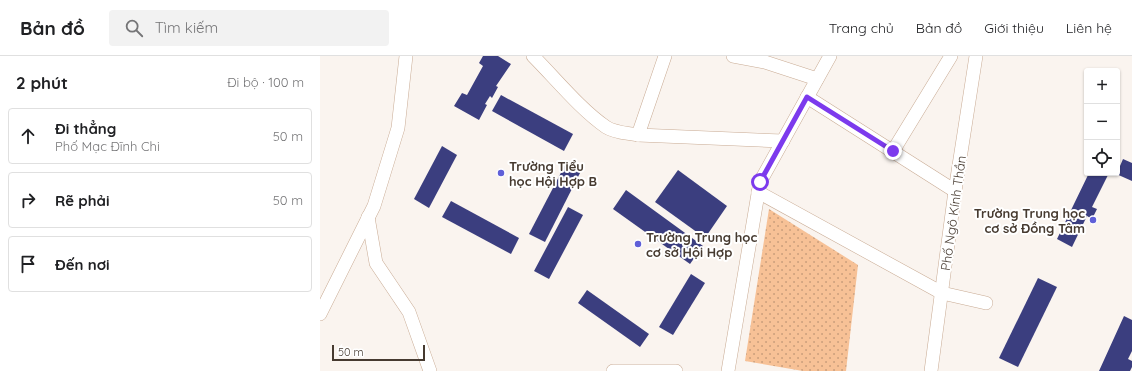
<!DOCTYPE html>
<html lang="vi">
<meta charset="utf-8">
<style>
:root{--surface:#fff;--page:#f2f2f2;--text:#202124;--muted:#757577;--line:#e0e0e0}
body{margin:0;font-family:Quicksand,sans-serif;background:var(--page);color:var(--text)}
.controls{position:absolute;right:12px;top:12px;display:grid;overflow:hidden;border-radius:4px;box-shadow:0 1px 3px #0004}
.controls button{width:36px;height:36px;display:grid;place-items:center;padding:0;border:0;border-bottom:1px solid var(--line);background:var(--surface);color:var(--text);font:20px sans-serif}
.scale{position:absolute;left:12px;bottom:10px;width:93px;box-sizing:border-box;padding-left:4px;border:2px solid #463a30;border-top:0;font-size:11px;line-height:14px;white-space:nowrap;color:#463a30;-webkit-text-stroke:3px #fff;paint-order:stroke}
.stop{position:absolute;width:12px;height:12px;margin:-9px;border:3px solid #7c3aed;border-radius:50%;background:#fff}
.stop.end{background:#7c3aed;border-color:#fff;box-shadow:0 1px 4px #0008}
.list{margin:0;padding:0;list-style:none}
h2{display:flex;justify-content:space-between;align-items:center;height:52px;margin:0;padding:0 16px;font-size:17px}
h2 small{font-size:13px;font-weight:400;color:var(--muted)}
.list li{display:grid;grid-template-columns:26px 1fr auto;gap:12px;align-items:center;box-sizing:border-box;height:56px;margin:0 8px 8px;padding:0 8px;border:1px solid var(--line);border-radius:4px}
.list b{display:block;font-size:15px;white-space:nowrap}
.list p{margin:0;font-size:13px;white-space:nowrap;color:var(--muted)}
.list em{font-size:13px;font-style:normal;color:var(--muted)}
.icon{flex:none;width:22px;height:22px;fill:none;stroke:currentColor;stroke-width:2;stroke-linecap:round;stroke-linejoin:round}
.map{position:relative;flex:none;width:812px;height:315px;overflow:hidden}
header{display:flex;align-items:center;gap:24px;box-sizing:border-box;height:56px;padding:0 20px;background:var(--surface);border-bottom:1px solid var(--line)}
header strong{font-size:19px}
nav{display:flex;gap:22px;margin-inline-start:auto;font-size:14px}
.search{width:280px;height:36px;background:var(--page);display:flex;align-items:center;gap:10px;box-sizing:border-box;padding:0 14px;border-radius:4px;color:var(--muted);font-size:15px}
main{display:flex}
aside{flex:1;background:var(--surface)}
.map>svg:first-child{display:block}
</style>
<header>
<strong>Bản đồ</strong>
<div class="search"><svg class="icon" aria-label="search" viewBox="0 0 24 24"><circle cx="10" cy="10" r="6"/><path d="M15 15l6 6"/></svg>Tìm kiếm</div>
<nav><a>Trang chủ</a><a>Bản đồ</a><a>Giới thiệu</a><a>Liên hệ</a></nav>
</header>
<main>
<aside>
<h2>2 phút<small>Đi bộ · 100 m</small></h2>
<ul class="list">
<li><svg class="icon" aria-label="ahead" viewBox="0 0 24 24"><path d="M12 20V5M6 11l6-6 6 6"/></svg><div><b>Đi thẳng</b><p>Phố Mạc Đĩnh Chi</p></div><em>50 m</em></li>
<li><svg class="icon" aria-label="right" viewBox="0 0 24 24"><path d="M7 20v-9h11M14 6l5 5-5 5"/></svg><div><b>Rẽ phải</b></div><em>50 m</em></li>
<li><svg class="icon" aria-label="arrive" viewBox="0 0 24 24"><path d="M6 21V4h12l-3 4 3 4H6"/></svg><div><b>Đến nơi</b></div></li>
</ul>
</aside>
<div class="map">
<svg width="812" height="315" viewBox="0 0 812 315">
<defs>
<pattern id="park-dots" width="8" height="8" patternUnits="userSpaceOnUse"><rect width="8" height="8" fill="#f7c196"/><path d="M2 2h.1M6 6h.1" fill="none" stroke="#ca9e7b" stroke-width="1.8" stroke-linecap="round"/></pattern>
</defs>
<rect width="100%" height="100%" fill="#faf4ef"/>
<polygon fill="url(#park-dots)" points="449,153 538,209 526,315 483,315 425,305"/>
<g fill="#3b3e7f">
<polygon points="163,0 178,0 191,8 176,30 178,31 172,42 170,40 165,48 167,49 159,64 134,50 142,37 147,39 163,10 159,7"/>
<polygon points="181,39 253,78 244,95 172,55"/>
<polygon points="122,90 137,99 109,152 94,143"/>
<polygon points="803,103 812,107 812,125 794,117 797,117"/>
<polygon points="246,107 261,115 225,186 209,178"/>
<polygon points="358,114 407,150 385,182 335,146"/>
<polygon points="769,117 789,117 772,151 777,153 772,163 767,160 752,191 737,183"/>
<polygon points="306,134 383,190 370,208 293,153"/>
<polygon points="131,145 199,182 191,198 122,161"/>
<polygon points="248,151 263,159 229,223 214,215"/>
<polygon points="371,218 385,227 353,279 339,271"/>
<polygon points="718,222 737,231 698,311 679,302"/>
<polygon points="267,234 329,278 320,291 258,247"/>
<polygon points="804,260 812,264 812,295 808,303 812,305 812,311 810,315 779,315"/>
</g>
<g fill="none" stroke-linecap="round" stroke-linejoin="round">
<defs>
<g id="minor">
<path d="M213 0C235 22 261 54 286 71 295 77 308 77 318 79L463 85"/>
<polyline points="413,0 445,6 497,23"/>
<polyline points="487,41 635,135"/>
<polyline points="318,79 345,0"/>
<polyline points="573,95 631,0"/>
<polyline points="438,136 622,237 666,247"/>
<polyline points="48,161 56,207 89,256 110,315"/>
<polyline points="0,258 54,150 78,72 86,0"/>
<polyline points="293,315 356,315"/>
<polyline points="408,315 440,126 510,0"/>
<polyline points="611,315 635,135 656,0"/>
</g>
</defs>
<use href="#minor" stroke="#c9ab94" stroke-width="14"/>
<use href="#minor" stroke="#fff" stroke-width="13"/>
</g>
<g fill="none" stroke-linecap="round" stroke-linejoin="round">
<polyline stroke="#7c3aed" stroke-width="5" points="440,126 487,41 573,95"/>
</g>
<g fill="#5f5fd8" stroke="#fff" stroke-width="1.5">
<circle cx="181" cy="117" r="4"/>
<circle cx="773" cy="164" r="4"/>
<circle cx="318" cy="188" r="4"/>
</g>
<g text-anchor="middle" stroke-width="4" stroke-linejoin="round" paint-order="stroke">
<g font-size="13" font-weight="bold" fill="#463a30" stroke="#fff" text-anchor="start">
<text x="189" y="115">Trường Tiểu<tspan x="189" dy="15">học Hội Hợp B</tspan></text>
<text x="765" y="162" text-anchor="end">Trường Trung học<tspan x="765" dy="15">cơ sở Đồng Tâm</tspan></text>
<text x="326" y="186">Trường Trung học<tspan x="326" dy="15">cơ sở Hội Hợp</tspan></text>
</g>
<g font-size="13" fill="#463a30" stroke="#fff">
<text transform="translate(633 157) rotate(-82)" y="5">Phố Ngô Kính Thần</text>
</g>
</g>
</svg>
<div class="controls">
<button>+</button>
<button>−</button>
<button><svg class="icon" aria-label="locate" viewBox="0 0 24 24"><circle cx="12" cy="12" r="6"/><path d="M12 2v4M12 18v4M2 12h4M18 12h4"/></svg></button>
</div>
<div class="scale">50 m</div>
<div class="stop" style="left:440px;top:126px"></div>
<div class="stop end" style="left:573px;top:95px"></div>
</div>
</main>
